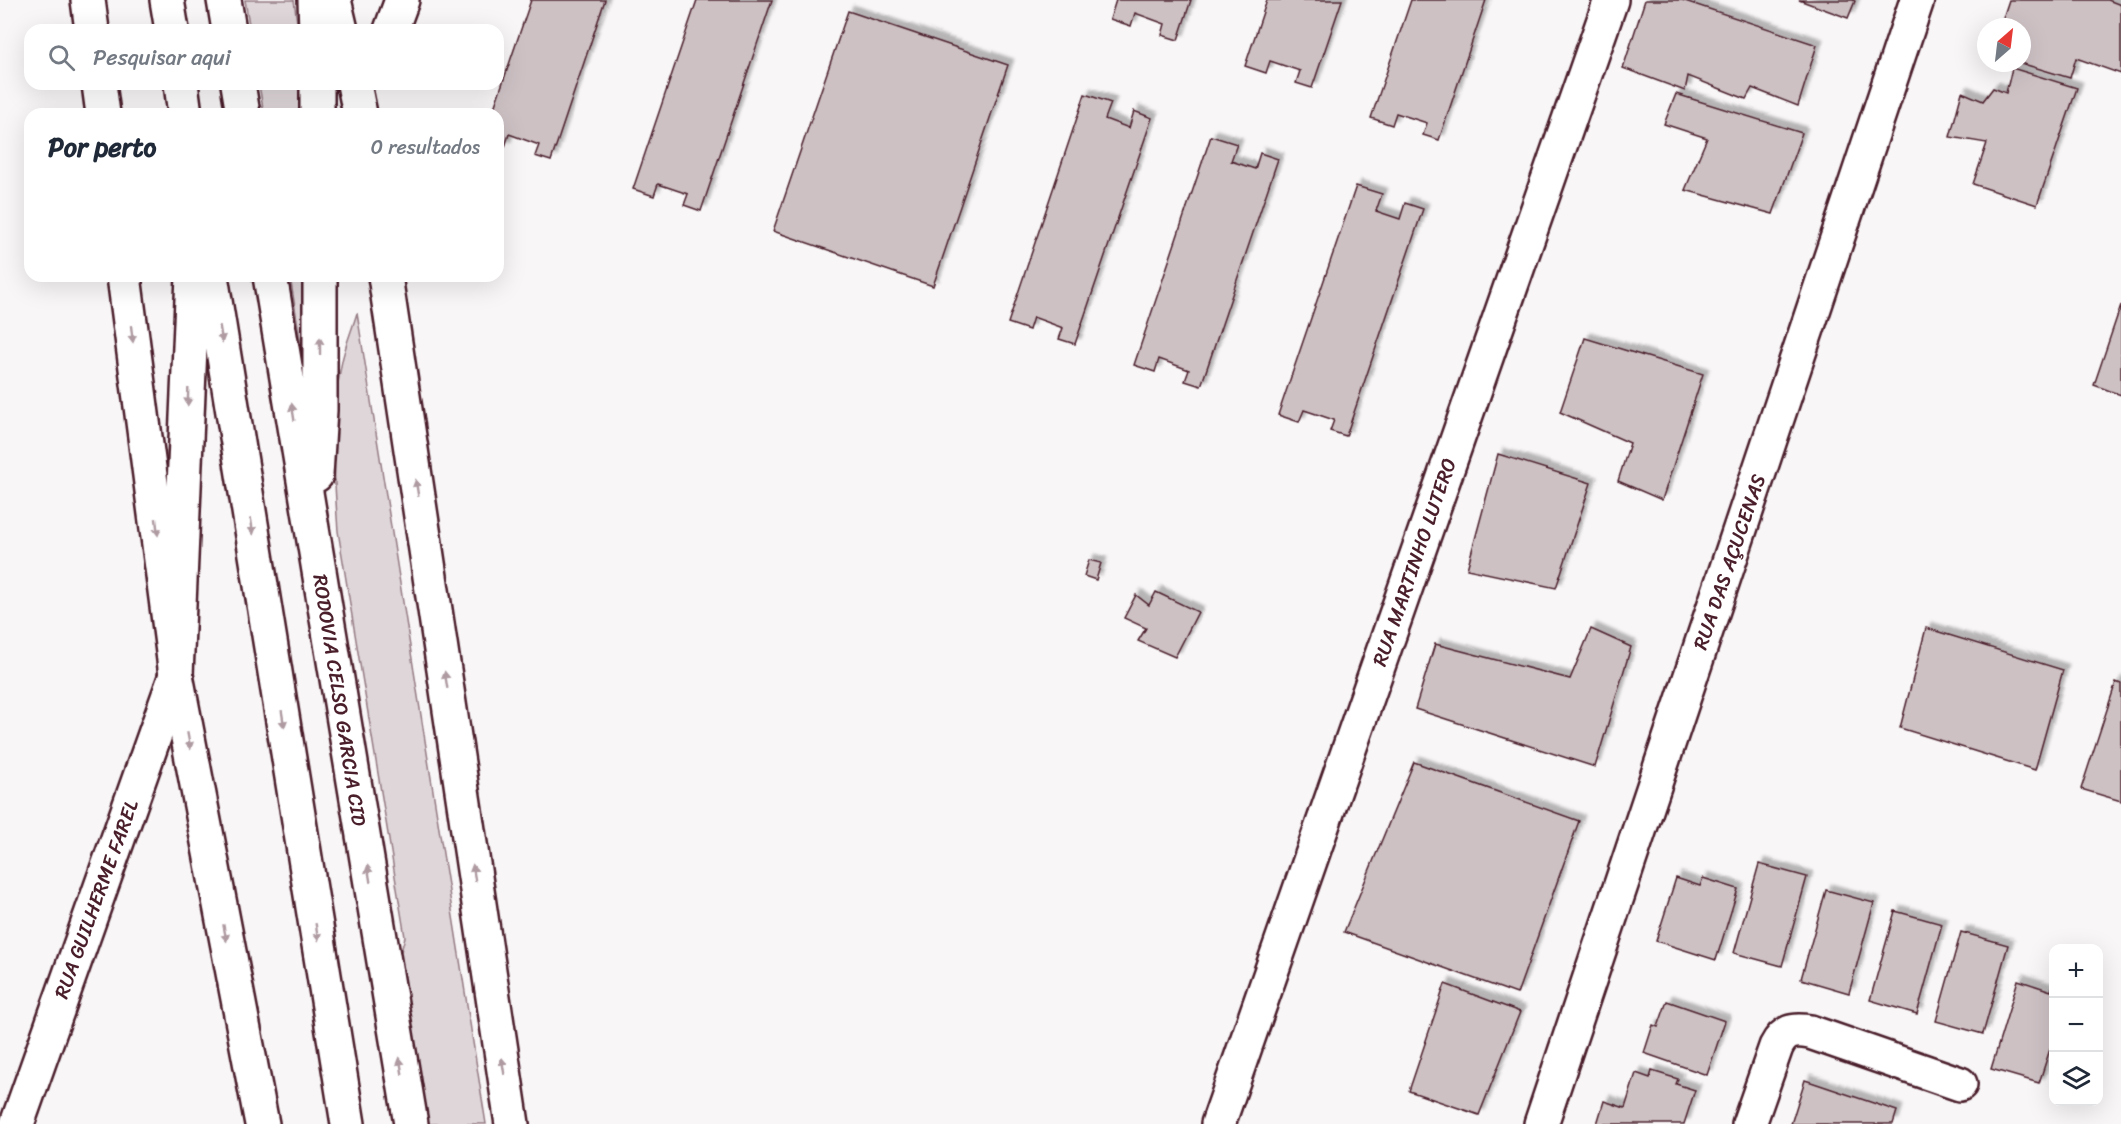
<!DOCTYPE html>
<html lang="pt">
<meta charset="utf-8">
<style>
:root{--surface:#fff;--page:#f6f6f7;--text:#1f2937;--muted:#747a83;--line:#e0e1e3}
body{margin:0;font-family:Sriracha,sans-serif;background:var(--page);color:var(--text)}
.controls{position:absolute;right:18px;bottom:18px;display:grid;overflow:hidden;border-radius:12px;box-shadow:0 6px 24px #0002}
.controls button{width:54px;height:54px;display:grid;place-items:center;padding:0;border:0;border-bottom:2px solid var(--line);background:var(--surface);color:var(--text);font:30px sans-serif}
.compass{position:absolute;left:1977px;top:18px;width:54px;height:54px;border-radius:50%;background:var(--surface);box-shadow:0 6px 24px #0002;rotate:28deg}
.list{margin:0;padding:0;list-style:none}
h2{display:flex;justify-content:space-between;align-items:center;height:78px;margin:0;padding:0 24px;font-size:26px}
h2 small{font-size:20px;font-weight:400;color:var(--muted)}
.icon{flex:none;width:33px;height:33px;fill:none;stroke:currentColor;stroke-width:2;stroke-linecap:round;stroke-linejoin:round}
.map{position:relative;flex:none;width:2121px;height:1124px;overflow:hidden}
.search{position:absolute;background:var(--surface);box-shadow:0 6px 24px #0002;left:24px;top:24px;width:480px;height:66px;display:flex;align-items:center;gap:15px;box-sizing:border-box;padding:0 21px;border-radius:18px;color:var(--muted);font-size:22px}
.panel{position:absolute;background:var(--surface);box-shadow:0 6px 24px #0002;left:24px;top:108px;width:480px;height:174px;border-radius:18px}
.map>svg:first-child{display:block}
</style>
<div class="map">
<svg width="2121" height="1124" viewBox="0 0 2121 1124">
<defs>
<filter id="shadow"><feDropShadow dx="5.5" dy="-5.5" stdDeviation="1.5" flood-color="#0004"/></filter>
</defs>
<rect width="100%" height="100%" fill="#f8f6f7"/>
<filter id="ink" filterUnits="userSpaceOnUse"><feTurbulence type="fractalNoise" baseFrequency=".0167" numOctaves="2"/><feDisplacementMap in="SourceGraphic" scale="12" xChannelSelector="R" yChannelSelector="G"/><feConvolveMatrix kernelMatrix="1 2 1 2 8 2 1 2 1" color-interpolation-filters="sRGB"/></filter>
<g filter="url(#ink)">
<g fill="#ded6d9" stroke="#947a82" stroke-width="1.5">
<polygon points="245,0 294,0 298,30 250,30"/>
<polygon points="259,84 302,84 303,114 264,114"/>
<polygon points="290,276 308,276 305,370"/>
<path d="M357 313 486 1124H428L400 955 405 937 338 531C334 476 330 420 341 366 344 348 352 330 357 313Z"/>
</g>
<g fill="#cdc1c4" stroke="#4a1f2b" stroke-width="1.5" filter="url(#shadow)">
<polygon points="531,0 605,0 551,161 535,156 539,145 509,134 505,147 498,144 498,114 492,114"/>
<polygon points="697,0 772,0 701,211 684,205 688,194 658,184 654,196 633,189"/>
<polygon points="1116,0 1191,0 1178,40 1162,35 1165,24 1135,13 1131,26 1110,19"/>
<polygon points="1267,0 1342,0 1312,88 1296,83 1300,71 1270,61 1266,73 1245,66"/>
<polygon points="1411,0 1486,0 1439,140 1423,135 1427,123 1396,113 1392,125 1371,118"/>
<polygon points="1645,0 1682,0 1817,45 1798,106 1752,88 1746,99 1688,76 1685,91 1623,68"/>
<polygon points="1799,0 1853,0 1855,1 1848,18"/>
<polygon points="2009,0 2108,0 2121,5 2121,74 2076,58 2070,78 2020,63 2022,27 2000,27"/>
<polygon points="848,11 1008,65 933,286 773,231"/>
<polygon points="2012,68 2077,88 2037,205 1973,184 1987,143 1950,137 1962,92 1983,101 1993,88 2006,93"/>
<polygon points="1085,94 1111,103 1105,119 1129,128 1134,111 1152,118 1075,344 1059,339 1063,328 1033,317 1029,330 1008,323"/>
<polygon points="1676,94 1802,133 1773,214 1685,190 1707,138 1664,124"/>
<polygon points="1211,136 1237,144 1231,161 1255,169 1260,153 1278,159 1201,386 1185,381 1189,370 1159,359 1155,372 1134,365"/>
<polygon points="1356,186 1382,194 1376,211 1400,219 1405,203 1423,209 1346,436 1330,431 1334,420 1304,410 1299,422 1278,415"/>
<polygon points="2121,305 2121,395 2094,385"/>
<polygon points="1585,338 1703,374 1662,500 1618,481 1630,443 1560,412"/>
<polygon points="1498,454 1591,483 1556,588 1467,569"/>
<polygon points="1089,560 1101,563 1096,580 1084,576"/>
<polygon points="1156,592 1198,612 1175,657 1138,641 1146,628 1124,618 1136,595 1149,605"/>
<polygon points="1926,628 2063,670 2035,770 1900,728"/>
<polygon points="1591,629 1631,647 1595,767 1415,709 1435,644 1570,679"/>
<polygon points="2116,682 2121,684 2121,801 2081,789"/>
<polygon points="1414,762 1579,821 1517,994 1344,932"/>
<polygon points="1759,864 1807,877 1782,966 1734,953"/>
<polygon points="1676,878 1700,886 1703,878 1738,889 1716,960 1656,941"/>
<polygon points="1826,890 1874,903 1849,993 1801,979"/>
<polygon points="1895,911 1942,924 1917,1014 1870,1000"/>
<polygon points="1961,932 2008,945 1983,1034 1936,1021"/>
<polygon points="2018,980 2051,991 2054,982 2054,1037 2039,1083 1991,1069"/>
<polygon points="1445,984 1520,1012 1479,1115 1409,1091"/>
<polygon points="1667,1001 1725,1021 1707,1075 1644,1053 1653,1025 1658,1027"/>
<polygon points="1652,1071 1678,1079 1676,1084 1695,1090 1684,1124 1597,1124 1604,1101 1625,1108 1636,1073 1650,1078"/>
<polygon points="1805,1080 1897,1111 1893,1124 1791,1124"/>
</g>
<g fill="none" stroke-linecap="round" stroke-linejoin="round">
<defs>
<g id="minor">
<polyline points="391,30 402,0"/>
<polyline points="17,1124 176,675"/>
<polyline points="1218,1124 1611,0"/>
<polyline points="1541,1124 1917,0"/>
<path d="M1749 1124 1776 1047C1784 1031 1793 1029 1810 1032L1960 1084"/>
</g>
<g id="tertiary">
<polyline points="88,0 92,30"/>
<polyline points="334,0 341,30"/>
<polyline points="99,84 103,114"/>
<polyline points="354,84 360,114"/>
<polyline points="124,276 176,675 262,1124"/>
<polyline points="385,276 512,1124"/>
</g>
<g id="motorway">
<polyline points="167,0 172,30"/>
<polyline points="224,0 229,30"/>
<polyline points="315,0 316,30"/>
<polyline points="181,84 185,114"/>
<polyline points="238,84 243,114"/>
<polyline points="317,84 317,114"/>
<polyline points="211,276 348,1124"/>
<polyline points="270,276 411,1124"/>
<polyline points="316,475 320,410 320,276"/>
<polyline points="176,675 193,276"/>
</g>
</defs>
<use href="#minor" stroke="#4a1f2b" stroke-width="38"/>
<use href="#tertiary" stroke="#4a1f2b" stroke-width="38"/>
<use href="#motorway" stroke="#4a1f2b" stroke-width="38"/>
<use href="#minor" stroke="#fff" stroke-width="33"/>
<use href="#tertiary" stroke="#fff" stroke-width="33"/>
<use href="#motorway" stroke="#fff" stroke-width="33"/>
</g>
<defs><path id="oneway-solid" d="M-6-.8H1V-3.2L6.5 0L1 3.2V.8H-6Z" transform="scale(1.5)"/></defs>
<g fill="#ae9aa0">
<use href="#oneway-solid" transform="translate(132 334) rotate(83)"/>
<use href="#oneway-solid" transform="translate(221 334) rotate(81)"/>
<use href="#oneway-solid" transform="translate(320 346) rotate(-90)"/>
<use href="#oneway-solid" transform="translate(188 397) rotate(92)"/>
<use href="#oneway-solid" transform="translate(293 412) rotate(-99)"/>
<use href="#oneway-solid" transform="translate(417 488) rotate(-99)"/>
<use href="#oneway-solid" transform="translate(252 526) rotate(81)"/>
<use href="#oneway-solid" transform="translate(157 527) rotate(83)"/>
<use href="#oneway-solid" transform="translate(446 680) rotate(-99)"/>
<use href="#oneway-solid" transform="translate(283 719) rotate(81)"/>
<use href="#oneway-solid" transform="translate(189 741) rotate(79)"/>
<use href="#oneway-solid" transform="translate(474 873) rotate(-99)"/>
<use href="#oneway-solid" transform="translate(369 874) rotate(-99)"/>
<use href="#oneway-solid" transform="translate(317 932) rotate(81)"/>
<use href="#oneway-solid" transform="translate(225 933) rotate(79)"/>
<use href="#oneway-solid" transform="translate(401 1066) rotate(-99)"/>
<use href="#oneway-solid" transform="translate(503 1066) rotate(-99)"/>
</g>
</g>
<g text-anchor="middle" stroke-width="4.5" stroke-linejoin="round" paint-order="stroke">
<g font-size="20" fill="#4a1f2b" stroke="#fff">
<text transform="translate(1414 562) rotate(-71)" y="7">RUA MARTINHO LUTERO</text>
<text transform="translate(1729 562) rotate(-71)" y="7">RUA DAS AÇUCENAS</text>
<text transform="translate(340 700) rotate(81)" y="7">RODOVIA CELSO GARCIA CID</text>
<text transform="translate(96 899) rotate(-70)" y="7">RUA GUILHERME FAREL</text>
</g>
</g>
</svg>
<div class="controls">
<button>+</button>
<button>−</button>
<button><svg class="icon" aria-label="layers" viewBox="0 0 24 24"><path d="M12 4l9 5-9 5-9-5zM3 14l9 5 9-5"/></svg></button>
</div>
<svg class="compass" viewBox="-18 -18 36 36"><path d="M0-13l5 13h-10z" fill="#e53935"/><path d="M0 13l5-13h-10z" fill="#747a83"/></svg>
<div class="search"><svg class="icon" aria-label="search" viewBox="0 0 24 24"><circle cx="10" cy="10" r="6"/><path d="M15 15l6 6"/></svg>Pesquisar aqui</div>
<section class="panel">
<h2>Por perto<small>0 resultados</small></h2>
<ul class="list">
</ul>
</section>
</div>
